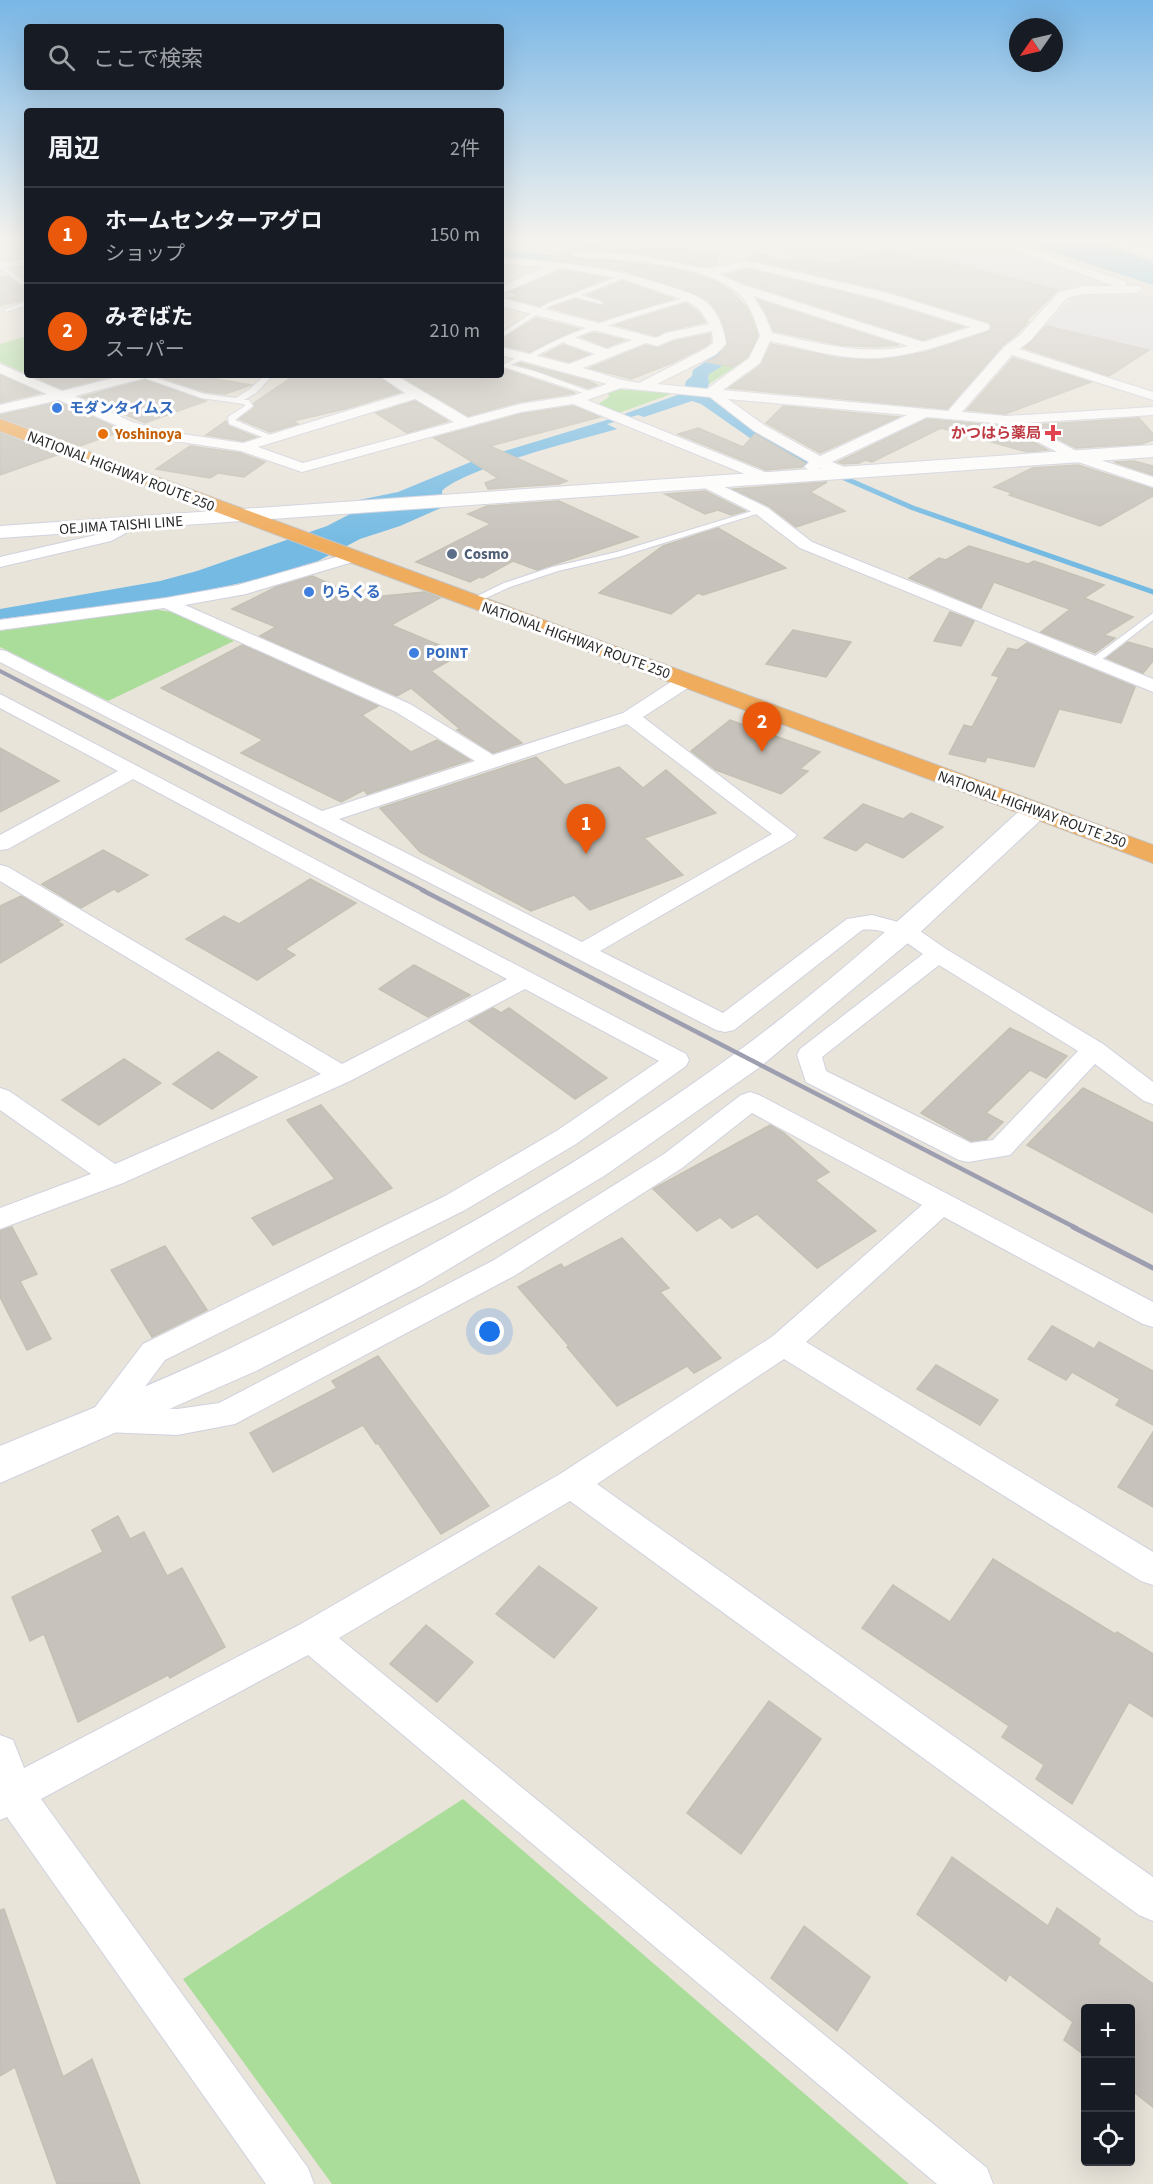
<!DOCTYPE html>
<html lang="ja">
<meta charset="utf-8">
<style>
:root{--surface:#171b24;--page:#20242c;--text:#f1f3f6;--muted:#9ea1a6;--line:#363941;--accent:#ea580c}
body{margin:0;font-family:"Source Sans 3","Noto Sans JP",sans-serif;background:var(--page);color:var(--text)}
.controls{position:absolute;right:18px;bottom:18px;display:grid;overflow:hidden;border-radius:6px;box-shadow:0 6px 24px #0002}
.controls button{width:54px;height:54px;display:grid;place-items:center;padding:0;border:0;border-bottom:2px solid var(--line);background:var(--surface);color:var(--text);font:30px sans-serif}
.compass{position:absolute;left:1009px;top:18px;width:54px;height:54px;border-radius:50%;background:var(--surface);box-shadow:0 6px 24px #0002;rotate:236deg}
.you{position:absolute;left:490px;top:1332px;width:21px;height:21px;margin:-15px;border:4px solid #fff;border-radius:50%;background:#1a73e8;box-shadow:0 0 0 9px #1a73e833}
.badge{display:grid;place-items:center;width:39px;height:39px;border-radius:50%;background:var(--accent);color:#fff;font-size:20px;font-weight:700}
.pin{position:absolute;translate:-50% -50px;filter:drop-shadow(0 2px 3px #0008)}
.pin::after{content:'';position:absolute;top:32px;width:21px;height:18px;background:inherit;clip-path:polygon(0 0,100% 0,50% 100%)}
.list{margin:0;padding:0;list-style:none}
h2{display:flex;justify-content:space-between;align-items:center;height:78px;margin:0;padding:0 24px;font-size:26px}
h2 small{font-size:20px;font-weight:400;color:var(--muted)}
.list li{display:grid;grid-template-columns:39px 1fr auto;gap:18px;align-items:center;box-sizing:border-box;height:96px;padding:0 24px;border-top:2px solid var(--line)}
.list b{display:block;font-size:22px;white-space:nowrap}
.list p{margin:0;font-size:20px;white-space:nowrap;color:var(--muted)}
.list em{font-size:20px;font-style:normal;color:var(--muted)}
.icon{flex:none;width:33px;height:33px;fill:none;stroke:currentColor;stroke-width:2;stroke-linecap:round;stroke-linejoin:round}
.map{position:relative;flex:none;width:1153px;height:2184px;overflow:hidden}
.search{position:absolute;background:var(--surface);box-shadow:0 6px 24px #0002;left:24px;top:24px;width:480px;height:66px;display:flex;align-items:center;gap:15px;box-sizing:border-box;padding:0 21px;border-radius:6px;color:var(--muted);font-size:22px}
.panel{position:absolute;background:var(--surface);box-shadow:0 6px 24px #0002;left:24px;top:108px;width:480px;height:270px;border-radius:6px}
.map>svg:first-child{display:block}
</style>
<div class="map">
<svg width="1153" height="2184" viewBox="0 0 1153 2184">
<rect width="100%" height="100%" fill="#e9e4da"/>
<g fill="#dddae1">
<polygon points="773,240 982,240 1116,284 1113,287 1058,290 1009,276 848,263 829,256 813,259 762,250"/>
<polygon points="1135,291 1153,297 1153,351 1115,343 1076,366 1027,348 1027,344 1072,299 1085,294"/>
</g>
<g fill="#aadc9a">
<path d="M599 258C651 261 717 266 750 312 756 320 756 330 760 338L750 357 709 384 708 375 735 358 748 317 634 263Z"/>
<polygon points="24,337 27,338 27,371 22,372 0,362 0,344"/>
<polygon points="612,389 674,393 616,414 596,406 610,396 603,391"/>
<polygon points="152,609 172,612 234,641 108,701 0,647 0,631"/>
<polygon points="463,1799 909,2184 332,2184 183,1979"/>
</g>
<g fill="#74bae3">
<polygon points="1017,240 1095,240 1153,262 1153,285"/>
<path d="M501 249 575 258H599L634 263 686 274 716 286 743 308 748 317 751 340 747 350 708 375 709 384 705 395 714 399 728 412 782 446 808 461 832 469 819 470 783 461 701 404 692 401 644 417 638 415 607 424 617 429C582 439 463 469 442 491L443 507 400 526 360 539 318 561 255 580 175 597 0 619V609L160 581 197 571 327 526 352 513 359 500 398 492 478 459 610 419 683 393 686 381 692 376 693 370 727 347 731 339 725 315 697 289 642 273 557 262 501 259Z"/>
</g>
<g fill="none" stroke-linecap="round" stroke-linejoin="round">
<polyline stroke="#74bae3" stroke-width="5" points="835,474 913,508 1153,592"/>
</g>
<g fill="#c7c3bc" stroke="#c4c0b4" stroke-width="1.5">
<polygon points="602,240 694,240 690,252 717,254 716,265 707,267 637,253 579,249 571,254 573,258 580,259 631,263 683,271 716,282 730,290 747,308 758,336 747,357 733,367 707,362 717,357 728,344 720,316 709,301 698,295 625,271 549,259 593,243 598,244"/>
<polygon points="889,249 921,259 930,257 1058,290 1025,322 1028,322 1018,333 1002,346 947,409 729,388 761,365 771,344 838,358 879,360 927,352 990,331 992,326 989,322 888,291 748,259 760,254 788,262 799,258 833,263"/>
<polygon points="748,269 878,301 963,327 923,340 741,282 726,275"/>
<polygon points="561,270 607,278 539,306 510,298 519,295 510,292"/>
<polygon points="7,276 20,286 27,285 27,299 0,306 0,277"/>
<polygon points="622,281 673,299 599,321 550,308 575,299 603,306 603,300 588,295"/>
<polygon points="758,300 899,345 874,347 840,345 774,331"/>
<polygon points="686,303 698,312 705,322 666,331 656,336 616,325"/>
<polygon points="536,318 579,329 530,352 501,345 501,340"/>
<polygon points="1046,326 1149,350 1109,376 1024,348"/>
<polygon points="594,333 624,340 607,347 582,337"/>
<polygon points="710,334 711,342 704,347 672,363 631,379 590,368 646,345 658,348 675,341"/>
<polygon points="563,345 589,354 569,362 543,355"/>
<polygon points="1013,358 1091,382 1005,414 967,410"/>
<polygon points="521,363 589,381 597,385 588,388 517,364"/>
<polygon points="501,368 575,393 519,402 468,416 399,375 501,375"/>
<polygon points="0,375 40,393 0,403"/>
<polygon points="31,375 117,375 62,389"/>
<polygon points="154,375 194,375 251,385 225,394 206,392"/>
<polygon points="295,375 376,375 400,392 345,409 293,421 298,424 270,432 239,419 254,408 254,403"/>
<polygon points="145,380 206,401 145,423 82,397"/>
<polygon points="415,401 448,421 407,433 376,413"/>
<polygon points="59,402 121,430 123,431 80,446 0,417 0,415"/>
<polygon points="573,406 600,417 490,446 567,481 559,484 488,489 485,483 498,478 434,438 521,414"/>
<polygon points="783,406 899,417 820,453 766,423"/>
<polygon points="1139,418 1153,434 1153,440 1142,444 1076,448 1032,425"/>
<polygon points="927,419 1003,426 1048,450 1027,452 941,428 872,462 865,460 859,463 844,464 838,462"/>
<polygon points="226,421 228,426 256,437 243,441 206,435"/>
<polygon points="698,428 743,447 755,434 805,463 802,467 766,470 678,434"/>
<polygon points="0,433 57,455 0,475"/>
<polygon points="190,446 240,453 265,462 244,477 218,473 210,478 156,469"/>
<polygon points="1134,461 1153,466 1153,475 1114,462"/>
<polygon points="1078,465 1153,489 1153,496 1100,526 1009,495 1012,493 994,487 1032,468"/>
<polygon points="827,482 810,492 845,511 796,527 769,506 733,489"/>
<polygon points="705,491 745,511 731,515 718,510 705,514 665,494"/>
<polygon points="559,501 638,537 537,570 513,561 482,578 479,577 470,582 416,562 491,524 468,514 487,506"/>
<polygon points="718,528 786,568 703,595 698,593 671,614 599,593 663,546"/>
<polygon points="969,546 1028,564 1034,561 1104,585 1084,598 1133,617 1104,635 1115,638 1095,653 1041,632 1078,603 1069,609 994,582 981,608 909,578 939,558 946,560"/>
<polygon points="312,576 367,600 373,597 424,592 440,598 391,625 461,654 431,671 522,743 493,753 457,730 460,729 411,688 397,696 260,636 276,627 232,609 276,587"/>
<polygon points="950,612 974,621 961,646 934,641"/>
<polygon points="793,630 851,642 826,677 766,664"/>
<polygon points="1128,642 1153,649 1153,661 1143,673 1107,658"/>
<polygon points="1027,643 1135,687 1121,723 1059,709 1034,767 987,757 985,762 949,754 964,725 972,727 999,677 992,675 1008,648 1017,650"/>
<polygon points="242,645 378,706 362,715 411,752 437,740 470,760 367,794 364,790 341,802 241,753 263,740 161,688"/>
<polygon points="730,720 820,752 800,769 808,771 781,794 716,770 691,751"/>
<polygon points="0,748 59,781 0,812"/>
<polygon points="536,757 565,785 619,767 643,788 666,770 716,813 644,838 683,875 590,910 574,895 531,911 420,852 380,808"/>
<polygon points="863,804 903,819 911,813 943,827 903,858 866,842 856,851 824,838"/>
<polygon points="103,850 148,875 118,892 114,889 81,908 42,884"/>
<polygon points="310,879 356,903 285,949 295,955 257,980 186,939 224,916 239,924"/>
<polygon points="21,896 60,920 57,921 63,925 0,963 0,906"/>
<polygon points="414,965 466,993 470,995 428,1017 379,989"/>
<polygon points="493,1008 501,1013 509,1008 607,1078 575,1099 469,1021"/>
<polygon points="1010,1028 1067,1056 1046,1078 1030,1070 986,1113 1003,1122 986,1139 971,1141 921,1113"/>
<polygon points="218,1052 257,1077 212,1109 173,1084"/>
<polygon points="124,1059 161,1083 99,1125 62,1100"/>
<polygon points="1083,1088 1153,1123 1153,1213 1027,1145"/>
<polygon points="321,1105 392,1188 273,1245 252,1218 335,1179 287,1120"/>
<polygon points="770,1125 784,1133 829,1172 815,1180 876,1231 817,1268 757,1214 732,1228 720,1217 697,1231 653,1189"/>
<polygon points="12,1227 37,1274 20,1281 51,1339 27,1350 0,1297 0,1231"/>
<polygon points="622,1238 669,1288 660,1292 721,1358 694,1373 687,1366 617,1406 567,1347 569,1346 518,1287 561,1264 564,1268"/>
<polygon points="165,1246 207,1310 152,1337 111,1270"/>
<polygon points="1052,1326 1094,1349 1099,1342 1153,1371 1153,1425 1116,1405 1120,1399 1072,1372 1066,1380 1028,1359"/>
<polygon points="378,1356 489,1506 441,1534 378,1443 376,1444 363,1425 273,1472 250,1433 337,1388 332,1381"/>
<polygon points="936,1365 998,1400 980,1425 917,1389"/>
<polygon points="1153,1432 1153,1507 1118,1487"/>
<polygon points="118,1516 130,1539 144,1532 167,1576 182,1568 225,1647 170,1678 168,1675 78,1722 44,1634 30,1641 12,1597 103,1552 92,1530"/>
<polygon points="993,1559 1115,1634 1117,1632 1153,1654 1153,1717 1129,1702 1072,1804 1036,1779 1044,1765 1002,1737 1009,1726 862,1628 893,1585 950,1622"/>
<polygon points="539,1566 597,1608 554,1658 496,1614"/>
<polygon points="426,1625 473,1662 437,1702 390,1664"/>
<polygon points="769,1701 821,1739 741,1854 687,1813"/>
<polygon points="952,1857 1048,1926 1057,1908 1100,1939 1098,1944 1153,1984 1153,2107 1131,2090 1131,2008 1086,2008 1086,2056 1064,2040 1073,2022 1009,1974 1006,1981 917,1914"/>
<polygon points="4,1909 63,2077 92,2059 140,2184 57,2184 15,2067 0,2076 0,1910"/>
<polygon points="804,1926 870,1977 837,2031 771,1978"/>
</g>
<g fill="none" stroke-linecap="round" stroke-linejoin="round">
<defs>
<g id="lane">
<polygon points="593,240 600,240 597,242"/>
<polygon points="0,263 25,282 25,284 21,284 0,268"/>
<polygon points="625,274 627,277 581,295 602,302 602,304 575,297 550,306 501,338 501,333 546,304"/>
<path d="M691 296 693 299C639 316 582 330 532 358L527 357 511 365 537 372 592 392V396L501 366 522 355 527 356C574 327 638 311 691 296Z"/>
<polygon points="27,301 27,305 6,312 3,310"/>
<polygon points="136,375 147,375 205,394 236,398 250,389 265,375 273,375 256,393 244,400 249,400 253,406 235,420 277,438 270,440 229,424 228,417 245,406 244,404 201,398"/>
<polygon points="759,509 766,511 622,556 558,571 510,587 473,604 465,602 504,583 552,567 617,552"/>
<polygon points="1153,613 1153,620 1096,664 1090,664 1090,660"/>
</g>
<g id="street">
<path d="M988 240H1005L1125 281 1126 286H1140L1142 289 1136 293 1083 294 1067 298 1030 341 1019 349 1153 392V400L1012 355 962 412 1006 416 1153 407V415L1024 423 1082 454 1153 477V487L1072 460 1004 424 927 417 832 462 852 470 855 473 852 476H842L821 468 811 471 804 467 809 462 754 431 710 397 621 388 587 400 772 475 775 478 767 483 762 481 573 404 521 412 302 472 241 451 168 440 122 428 59 400 0 413V405L47 394 0 373V364L62 391 126 375H147L145 378 75 396 132 422 169 432 243 443 405 393 378 375H395L468 418 520 404 572 396 607 384 501 355V347L569 364 595 354 564 343 563 340 564 337H574L607 349 632 340 501 306V298L656 338 666 333 709 324 700 310 687 301 623 279 561 268 501 294V286L545 267 501 264V258C557 261 611 267 665 285 679 290 695 293 707 303 719 314 724 329 726 344L715 355 657 384 707 389 749 358 760 336C756 323 752 309 743 298 717 269 653 263 616 259 603 258 588 259 575 256L573 254 579 251 637 255 707 269 748 261 887 293 988 324 990 327 988 330C947 343 906 360 862 358 830 357 800 347 770 341L760 363 723 390 948 411 1004 347 1020 335 1059 292 1083 286H1115ZM748 267 879 299 971 327 923 342 740 284 719 274ZM753 296 909 346C862 356 817 343 772 333L765 315ZM712 331 713 343 705 349 639 383 622 380 583 368 646 343 657 346 674 339ZM415 399 454 422 303 463 258 447ZM728 399 907 415 820 456 764 425Z"/>
<polygon points="27,259 27,265 0,268 0,262"/>
<polygon points="706,478 768,508 812,542 1153,679 1153,692 800,548 756,514 701,486 698,483"/>
<polygon points="131,519 139,524 137,527 111,541 0,567 0,557 100,534"/>
<path d="M350 553 358 558 356 561 246 594 185 605 410 704 493 755 623 713 680 676H694L696 680 694 684 643 717 797 835 793 839 600 951 723 1013 847 919 872 915 913 926 946 949 1103 1044 1153 1082V1104L1144 1101 1095 1064 1010 1155 968 1162 959 1160 806 1082 797 1055 800 1049 923 954C904 941 886 927 862 930L734 1030 725 1032 716 1030 0 662V650L6 651 322 811 475 761 396 712 164 608 0 630V620L166 598 238 585ZM627 724 772 834 582 942 339 819ZM939 965 1078 1051 993 1140 971 1143 826 1071 822 1057Z"/>
<polygon points="0,694 686,1054 689,1060 686,1066 576,1144 465,1210 165,1360 130,1407 177,1409 219,1403 494,1260 664,1154 741,1095 750,1092 759,1095 1153,1302 1153,1327 1143,1324 944,1217 806,1342 1153,1552 1153,1585 1141,1581 784,1359 597,1484 1153,1877 1153,1921 1139,1915 570,1501 339,1638 987,2168 993,2184 937,2184 308,1655 41,1799 308,2168 314,2184 266,2184 7,1817 0,1820 0,1735 13,1740 24,1768 299,1625 560,1474 773,1336 922,1205 752,1113 682,1168 514,1276 235,1424 177,1435 104,1432 93,1428 88,1419 93,1410 143,1344 445,1196 558,1130 659,1061 525,989 350,1081 123,1183 0,1229 0,1208 91,1174 0,1110 0,1088 9,1091 115,1164 321,1074 0,881 0,865 8,867 342,1064 507,979 133,779 8,849 0,850 0,835 118,771 0,708"/>
</g>
<g id="secondary">
<polygon points="1106,240 1127,240 1153,250 1153,259 1108,243"/>
<polygon points="1153,445 1153,457 0,538 0,526"/>
<path d="M1035 803 1044 805 1048 811 1044 817 915 937 760 1067 604 1176 422 1285 256 1371 0 1483V1446C77 1414 156 1384 231 1348 407 1263 580 1167 737 1052 839 977 933 890 1026 805Z"/>
</g>
<polygon id="highway" points="0,419 1153,845 1153,863 0,431"/>
</defs>
<use href="#lane" stroke="#cfd1df" stroke-width="2"/>
<use href="#street" stroke="#cfd1df" stroke-width="2"/>
<use href="#secondary" stroke="#cfd1df" stroke-width="2"/>
<use href="#highway" stroke="#c3c3c3" stroke-width="2"/>
<use href="#lane" fill="#fff" fill-rule="evenodd"/>
<use href="#street" fill="#fff" fill-rule="evenodd"/>
<use href="#secondary" fill="#fff" fill-rule="evenodd"/>
<use href="#highway" fill="#f0ac5d" fill-rule="evenodd"/>
<polyline stroke="#9d9eb0" stroke-width="4" points="0,671 425,891"/>
<polyline stroke="#9d9eb0" stroke-width="4.5" points="422,890 1076,1228"/>
<polyline stroke="#9d9eb0" stroke-width="5" points="1073,1227 1153,1268"/>
</g>
<linearGradient id="sky" x2="0" y2="1"><stop stop-color="#79b6e6"/><stop offset="0.44" stop-color="#f5f3ee"/><stop offset="1" stop-color="#f5f3ee" stop-opacity="0"/></linearGradient>
<rect width="1153" height="546" fill="url(#sky)"/>
<g fill="#3f7fe0" stroke="#fff" stroke-width="2">
<circle cx="57" cy="408" r="6"/>
<circle cx="309" cy="592" r="6"/>
<circle cx="414" cy="653" r="6"/>
</g>
<path fill="#e0444e" stroke="#fff" stroke-width="2" d="M1050 424h6v6h6v6h-6v6h-6v-6h-6v-6h6z"/>
<circle fill="#e8710a" stroke="#fff" stroke-width="2" cx="103" cy="434" r="6"/>
<circle fill="#5c6f8a" stroke="#fff" stroke-width="2" cx="452" cy="554" r="6"/>
<g text-anchor="middle" stroke-width="6" stroke-linejoin="round" paint-order="stroke">
<g font-size="15" font-weight="bold" fill="#366cbe" stroke="#fff" text-anchor="start">
<text x="69" y="413">モダンタイムス</text>
<text x="321" y="597">りらくる</text>
<text x="426" y="658">POINT</text>
</g>
<g font-size="15" font-weight="bold" fill="#be3a42" stroke="#fff" text-anchor="end">
<text x="1041" y="438">かつはら薬局</text>
</g>
<g font-size="15" font-weight="bold" fill="#c56008" stroke="#fff" text-anchor="start">
<text x="115" y="439">Yoshinoya</text>
</g>
<g font-size="15" fill="#272727" stroke="#fff">
<text transform="translate(121 471) rotate(21)" y="5">NATIONAL HIGHWAY ROUTE 250</text>
<text transform="translate(121 525) rotate(-4)" y="5">OEJIMA TAISHI LINE</text>
<text transform="translate(576 640) rotate(20)" y="5">NATIONAL HIGHWAY ROUTE 250</text>
<text transform="translate(1032 809) rotate(20)" y="5">NATIONAL HIGHWAY ROUTE 250</text>
</g>
<g font-size="15" font-weight="bold" fill="#4e5e75" stroke="#fff" text-anchor="start">
<text x="464" y="559">Cosmo</text>
</g>
</g>
</svg>
<div class="controls">
<button>+</button>
<button>−</button>
<button><svg class="icon" aria-label="locate" viewBox="0 0 24 24"><circle cx="12" cy="12" r="6"/><path d="M12 2v4M12 18v4M2 12h4M18 12h4"/></svg></button>
</div>
<svg class="compass" viewBox="-18 -18 36 36"><path d="M0-13l5 13h-10z" fill="#e53935"/><path d="M0 13l5-13h-10z" fill="#9ea1a6"/></svg>
<div class="you"></div>
<div class="pin badge" style="left:586px;top:854px">1</div>
<div class="pin badge" style="left:762px;top:752px">2</div>
<div class="search"><svg class="icon" aria-label="search" viewBox="0 0 24 24"><circle cx="10" cy="10" r="6"/><path d="M15 15l6 6"/></svg>ここで検索</div>
<section class="panel">
<h2>周辺<small>2件</small></h2>
<ul class="list">
<li><span class="badge">1</span><div><b>ホームセンターアグロ</b><p>ショップ</p></div><em>150 m</em></li>
<li><span class="badge">2</span><div><b>みぞばた</b><p>スーパー</p></div><em>210 m</em></li>
</ul>
</section>
</div>
